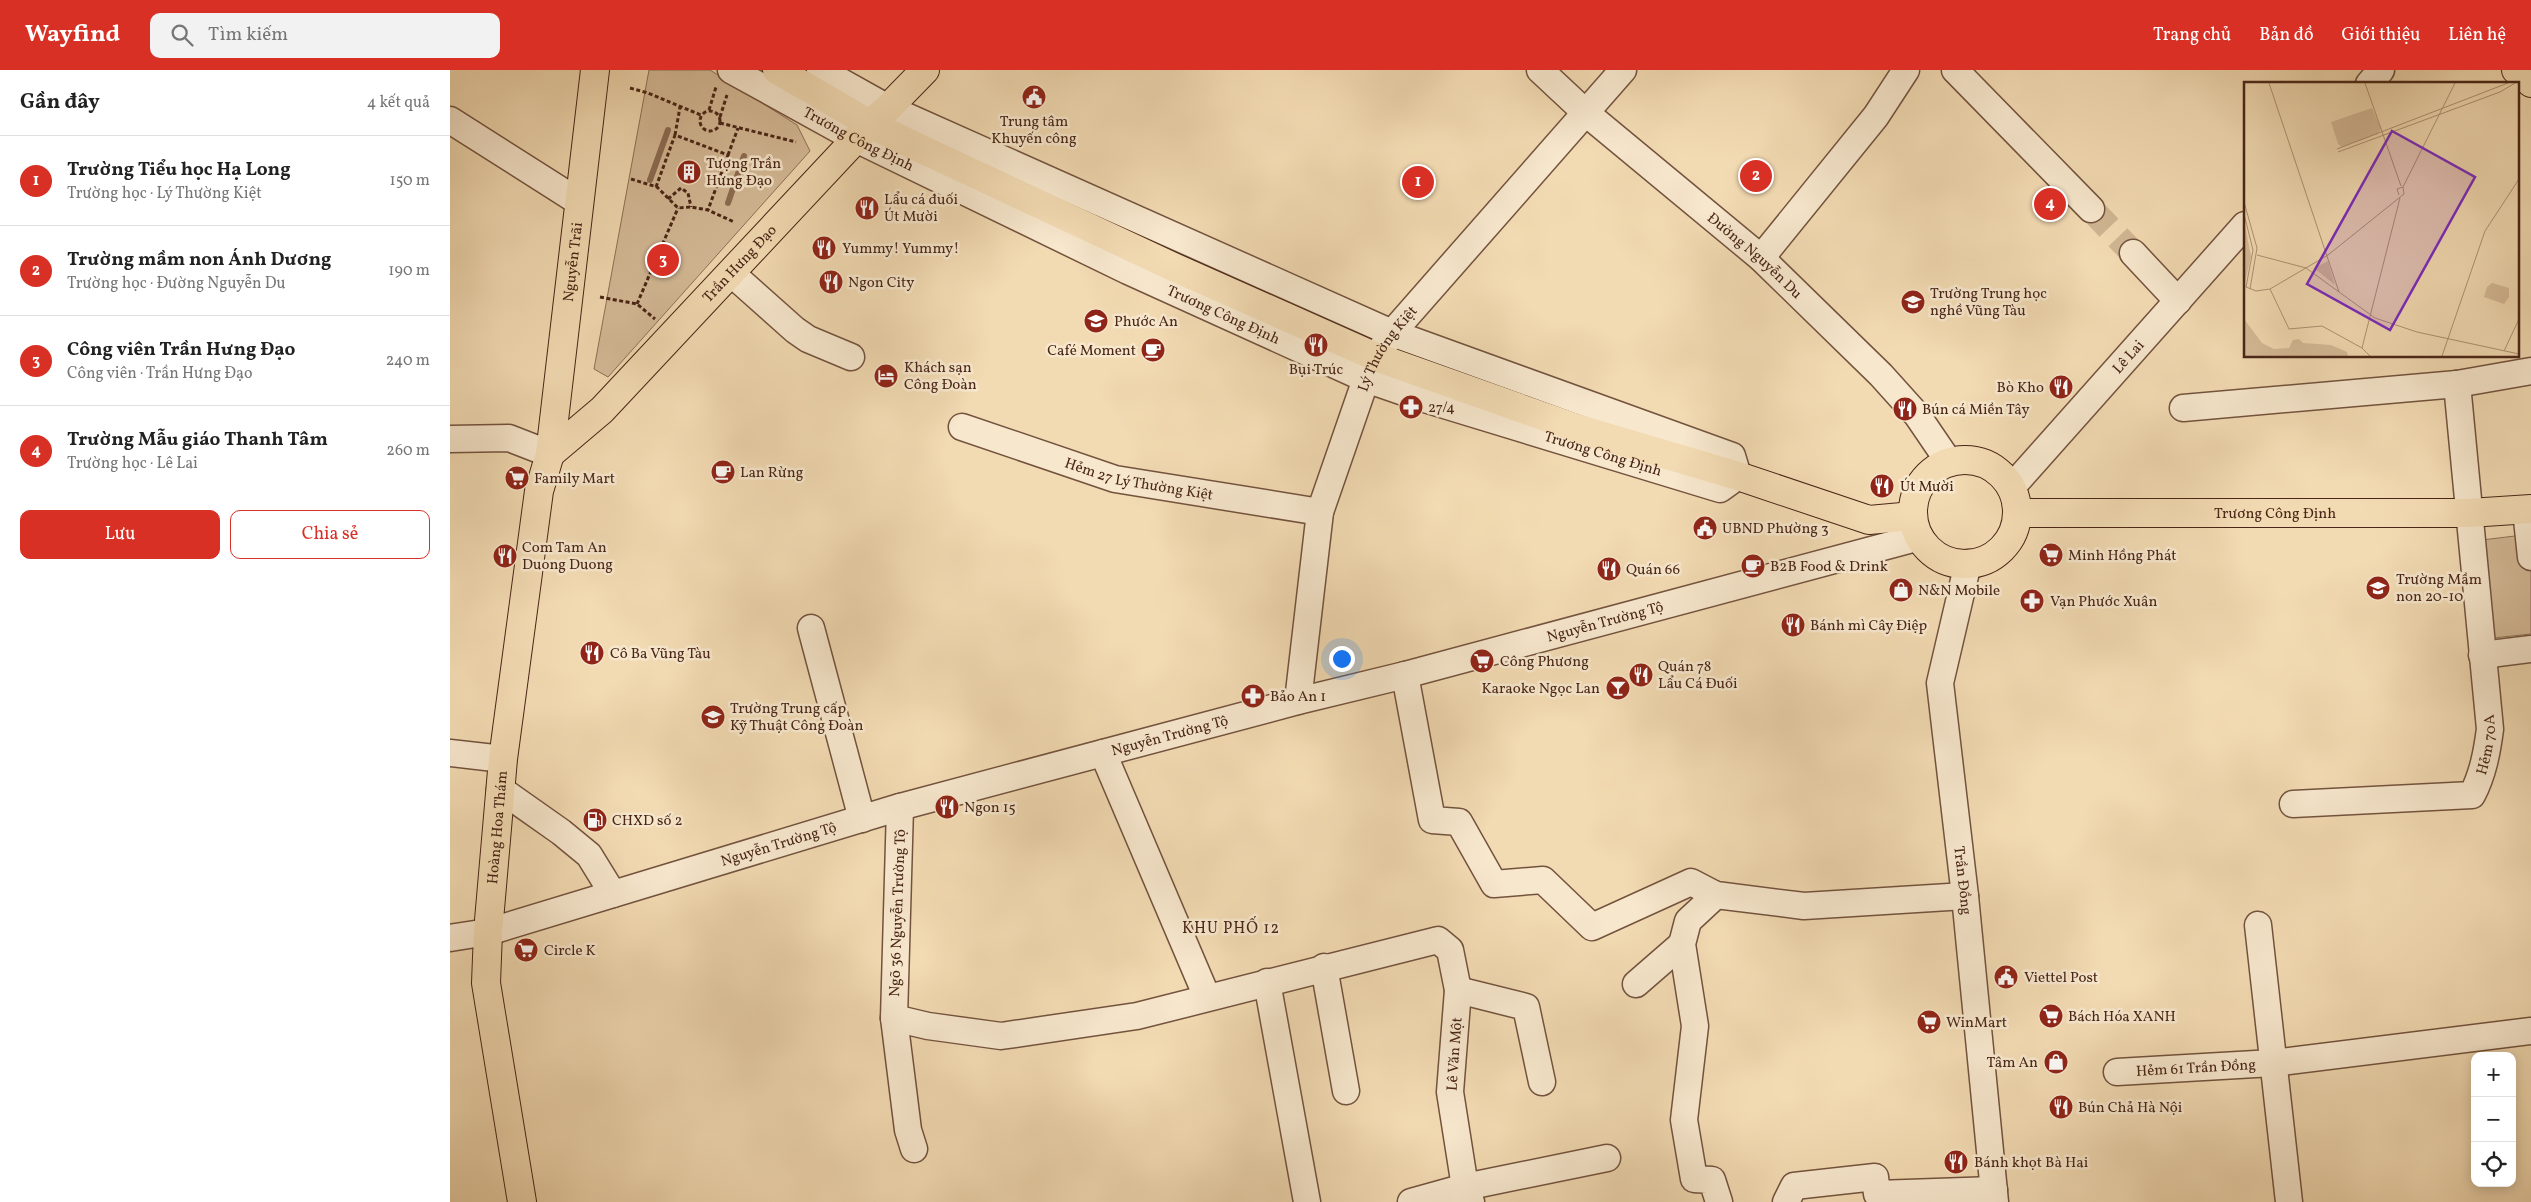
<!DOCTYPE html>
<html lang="vi">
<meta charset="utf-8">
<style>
:root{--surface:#fff;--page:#f2f2f2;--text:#222;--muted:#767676;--line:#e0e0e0;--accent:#d93025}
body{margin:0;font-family:Vollkorn,serif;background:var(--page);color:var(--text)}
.controls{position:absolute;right:15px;bottom:15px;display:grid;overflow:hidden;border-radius:10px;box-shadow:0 2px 12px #0003}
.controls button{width:45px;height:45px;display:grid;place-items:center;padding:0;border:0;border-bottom:1px solid var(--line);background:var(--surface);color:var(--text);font:25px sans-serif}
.you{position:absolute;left:891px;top:588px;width:18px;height:18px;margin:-12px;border:4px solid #fff;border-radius:50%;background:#1a73e8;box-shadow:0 0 0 8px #1a73e833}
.badge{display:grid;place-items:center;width:32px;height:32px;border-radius:50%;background:var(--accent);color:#fff;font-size:16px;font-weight:700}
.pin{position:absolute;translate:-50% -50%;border:2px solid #fff;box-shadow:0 1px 5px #0006}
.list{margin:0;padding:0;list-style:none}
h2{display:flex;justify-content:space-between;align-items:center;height:65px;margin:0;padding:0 20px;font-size:21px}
h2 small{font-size:16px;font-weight:400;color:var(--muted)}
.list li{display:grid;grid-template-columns:32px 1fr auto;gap:15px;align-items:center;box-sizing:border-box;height:90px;padding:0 20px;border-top:1px solid var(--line)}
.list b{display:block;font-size:19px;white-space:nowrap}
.list p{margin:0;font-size:16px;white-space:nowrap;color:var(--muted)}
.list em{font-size:16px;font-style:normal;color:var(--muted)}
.actions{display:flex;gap:10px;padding:15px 20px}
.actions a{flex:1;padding:11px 0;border:1px solid var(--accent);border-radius:10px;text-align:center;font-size:18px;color:var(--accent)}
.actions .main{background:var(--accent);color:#fff}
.icon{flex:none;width:28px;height:28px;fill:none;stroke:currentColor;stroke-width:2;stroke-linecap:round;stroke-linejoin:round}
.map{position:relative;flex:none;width:2081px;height:1132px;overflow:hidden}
header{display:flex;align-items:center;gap:30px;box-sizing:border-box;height:70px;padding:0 25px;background:var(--accent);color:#fff}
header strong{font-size:24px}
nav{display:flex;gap:28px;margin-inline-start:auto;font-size:18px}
.search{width:350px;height:45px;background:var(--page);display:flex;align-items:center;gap:12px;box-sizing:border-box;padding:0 18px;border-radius:10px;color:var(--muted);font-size:19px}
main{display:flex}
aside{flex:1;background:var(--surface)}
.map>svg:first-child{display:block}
</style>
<header>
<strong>Wayfind</strong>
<div class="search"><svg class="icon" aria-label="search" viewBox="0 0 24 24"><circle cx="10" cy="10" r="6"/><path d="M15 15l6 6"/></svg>Tìm kiếm</div>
<nav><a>Trang chủ</a><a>Bản đồ</a><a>Giới thiệu</a><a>Liên hệ</a></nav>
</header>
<main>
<aside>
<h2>Gần đây<small>4 kết quả</small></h2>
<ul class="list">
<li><span class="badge">1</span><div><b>Trường Tiểu học Hạ Long</b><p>Trường học · Lý Thường Kiệt</p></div><em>150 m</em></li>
<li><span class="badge">2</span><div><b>Trường mầm non Ánh Dương</b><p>Trường học · Đường Nguyễn Du</p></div><em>190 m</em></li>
<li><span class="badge">3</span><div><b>Công viên Trần Hưng Đạo</b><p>Công viên · Trần Hưng Đạo</p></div><em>240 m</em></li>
<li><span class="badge">4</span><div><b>Trường Mẫu giáo Thanh Tâm</b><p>Trường học · Lê Lai</p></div><em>260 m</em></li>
</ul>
<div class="actions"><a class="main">Lưu</a><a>Chia sẻ</a></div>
</aside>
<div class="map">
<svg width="2081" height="1132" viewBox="0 0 2081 1132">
<rect width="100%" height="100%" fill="#f2dab2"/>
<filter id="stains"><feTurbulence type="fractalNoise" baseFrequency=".004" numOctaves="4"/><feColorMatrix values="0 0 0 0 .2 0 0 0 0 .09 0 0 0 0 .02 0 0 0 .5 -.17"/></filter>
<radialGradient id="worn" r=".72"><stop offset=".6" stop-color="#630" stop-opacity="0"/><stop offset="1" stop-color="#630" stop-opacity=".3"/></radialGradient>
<g fill="#d5bb98" stroke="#8f7058">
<polygon points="199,0 260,0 347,55 360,81 158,307 144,299"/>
<polygon points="2081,464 2081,564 2043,568 2032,470"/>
</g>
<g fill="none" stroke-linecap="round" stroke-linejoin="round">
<g stroke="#8c6d54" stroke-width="6">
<polyline points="200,110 218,60"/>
<polyline points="278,133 294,86"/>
</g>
<polyline stroke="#d0b693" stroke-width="26" stroke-dasharray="26 13" stroke-linecap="butt" points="1641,139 1683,183"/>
<defs>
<g id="minor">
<path id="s1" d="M281 0 406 69 678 201 916 309 968 327 1270 419 1288 406 1282 386 942 263 438 38 370 0"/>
<path id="s2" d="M1090 0 1136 43 1311 188 1431 305 1467 345 1499 392"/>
<polyline points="1505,0 1641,139"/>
<polyline points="1919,14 1931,0"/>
<polyline points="0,50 129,132"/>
<polyline points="1683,183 1728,231"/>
<polyline points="1311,188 1426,46 1456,0"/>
<polyline points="281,203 345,260 358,269 401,287"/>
<polyline points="1733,338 2007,314 2081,301"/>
<path id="s3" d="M512 357 665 409 870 442"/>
<polyline points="0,369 59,368 100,384"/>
<path id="s4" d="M1561 418 1795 155"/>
<polyline points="2076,440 2081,487"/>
<path id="s5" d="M1518 493 1490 613 1515 826 1545 1132"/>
<polyline points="361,558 412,749"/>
<polyline points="2032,585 2081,579"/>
<polyline points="955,605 982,750 1009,752 1044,814 1093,810 1142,857 1241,812 1266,825 1354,836 1515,826"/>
<path id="s6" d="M848 631 870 442 916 309 926 287 942 263 1173 0"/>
<polyline points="0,683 53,689"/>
<polyline points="653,683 757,927"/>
<polyline points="50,719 111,762 139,785 163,824"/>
<path id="s7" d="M1843 734 2022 725C2033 704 2037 682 2040 659L2007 314"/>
<polyline points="450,737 444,948 458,1060 464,1079"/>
<polyline points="1266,825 1238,851 1232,874 1245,956 1234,1050 1244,1109 1262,1110 1269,1132"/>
<polyline points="1808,855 1839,1132"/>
<path id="s8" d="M0 868 38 862 450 737 848 631 955 605 1470 467"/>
<polyline points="874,897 896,1021"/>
<polyline points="817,912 857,1132"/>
<polyline points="1186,914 1232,874"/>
<polyline points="1008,920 1076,937 1092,1012"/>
<polyline points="444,948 478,956 551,966 687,946 988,870 1000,880 1008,920 1000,1022 1015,1117 1021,1132"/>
<path id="s9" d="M1667 1002 1823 993 2081 961"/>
<polyline points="961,1132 1015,1117 1157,1088"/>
<polyline points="1336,1132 1344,1116 1425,1107 1427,1124 1544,1120"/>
</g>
<g id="major">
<polyline points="327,0 420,54 465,76 719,195 926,287 1129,359 1288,406 1419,450 1463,446"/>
<polyline points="2066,0 2081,13"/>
<path id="s10" d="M100 384 152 340 420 54 438 38 475 0"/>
<circle cx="1515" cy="442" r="52"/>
<path id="s11" d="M1567 443H2019L2081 439"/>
<path id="s12" d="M72 1132 36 913 38 862 53 689 89 421 100 384 145 0"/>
</g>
</defs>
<use href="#minor" stroke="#73533e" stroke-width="29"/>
<use href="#major" stroke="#492617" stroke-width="30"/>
<g stroke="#492617" stroke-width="3" stroke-dasharray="4 2.5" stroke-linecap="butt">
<polyline points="180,18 198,23 251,45"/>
<polyline points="259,40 266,17"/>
<circle cx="260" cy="51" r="10"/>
<polyline points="270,47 277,25"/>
<polyline points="270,53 346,72"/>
<polyline points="225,65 230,37"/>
<polyline points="278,85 288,58"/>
<polyline points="181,109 207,117 228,138 241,137 258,140 284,152"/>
<polyline points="206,117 225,65 278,85 258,140"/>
<polyline points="218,129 231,118 238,123 241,137"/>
<polyline points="150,227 187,234 205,249"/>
<polyline points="187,234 228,138"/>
</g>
<use href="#minor" stroke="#f7e7cd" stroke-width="26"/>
<use href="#major" stroke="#f2dab2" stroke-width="28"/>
</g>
<defs>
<symbol id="civic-disc" viewBox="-11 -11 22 22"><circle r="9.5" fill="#8f2418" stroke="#f7e7cd"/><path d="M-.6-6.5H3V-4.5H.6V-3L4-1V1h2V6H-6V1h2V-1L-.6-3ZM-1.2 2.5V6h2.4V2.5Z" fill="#fff"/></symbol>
<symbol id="building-disc" viewBox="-11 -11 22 22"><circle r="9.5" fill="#8f2418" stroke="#f7e7cd"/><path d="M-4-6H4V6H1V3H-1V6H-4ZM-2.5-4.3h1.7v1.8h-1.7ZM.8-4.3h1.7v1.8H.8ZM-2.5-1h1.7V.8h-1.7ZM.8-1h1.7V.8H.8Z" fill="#fff"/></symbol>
<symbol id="restaurant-disc" viewBox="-11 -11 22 22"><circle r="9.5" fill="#8f2418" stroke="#f7e7cd"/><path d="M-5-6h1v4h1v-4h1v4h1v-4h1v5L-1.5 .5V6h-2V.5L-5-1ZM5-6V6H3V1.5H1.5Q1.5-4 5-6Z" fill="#fff"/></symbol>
<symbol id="university-disc" viewBox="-11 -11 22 22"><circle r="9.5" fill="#8f2418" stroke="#f7e7cd"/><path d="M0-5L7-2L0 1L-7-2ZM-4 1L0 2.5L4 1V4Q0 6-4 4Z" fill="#fff"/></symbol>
<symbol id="school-disc" viewBox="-11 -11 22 22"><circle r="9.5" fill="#8f2418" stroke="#f7e7cd"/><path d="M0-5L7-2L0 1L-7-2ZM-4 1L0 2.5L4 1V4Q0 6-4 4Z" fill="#fff"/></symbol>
<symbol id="cafe-disc" viewBox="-11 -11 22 22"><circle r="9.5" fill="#8f2418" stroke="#f7e7cd"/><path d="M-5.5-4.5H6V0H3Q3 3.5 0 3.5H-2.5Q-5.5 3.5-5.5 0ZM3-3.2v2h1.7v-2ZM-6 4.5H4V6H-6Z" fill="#fff"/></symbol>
<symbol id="hotel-disc" viewBox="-11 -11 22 22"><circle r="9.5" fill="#8f2418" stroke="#f7e7cd"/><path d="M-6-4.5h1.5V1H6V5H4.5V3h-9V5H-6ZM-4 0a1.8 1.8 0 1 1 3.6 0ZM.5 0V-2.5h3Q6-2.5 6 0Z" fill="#fff"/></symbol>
<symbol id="pharmacy-disc" viewBox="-11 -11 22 22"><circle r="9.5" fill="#8f2418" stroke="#f7e7cd"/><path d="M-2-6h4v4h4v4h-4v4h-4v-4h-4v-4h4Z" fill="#fff"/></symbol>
<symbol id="supermarket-disc" viewBox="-11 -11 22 22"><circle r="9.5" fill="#8f2418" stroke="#f7e7cd"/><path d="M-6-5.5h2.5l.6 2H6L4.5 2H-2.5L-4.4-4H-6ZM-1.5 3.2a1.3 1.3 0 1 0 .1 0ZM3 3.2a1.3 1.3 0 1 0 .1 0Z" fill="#fff"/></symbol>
<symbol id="shop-disc" viewBox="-11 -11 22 22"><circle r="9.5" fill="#8f2418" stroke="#f7e7cd"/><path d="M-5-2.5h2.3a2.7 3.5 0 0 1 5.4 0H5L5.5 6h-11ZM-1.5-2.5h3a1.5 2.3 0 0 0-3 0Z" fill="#fff"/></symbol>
<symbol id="bar-disc" viewBox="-11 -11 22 22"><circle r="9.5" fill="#8f2418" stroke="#f7e7cd"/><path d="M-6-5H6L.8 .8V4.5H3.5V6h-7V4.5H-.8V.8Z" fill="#fff"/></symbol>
<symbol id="fuel-disc" viewBox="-11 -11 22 22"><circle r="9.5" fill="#8f2418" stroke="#f7e7cd"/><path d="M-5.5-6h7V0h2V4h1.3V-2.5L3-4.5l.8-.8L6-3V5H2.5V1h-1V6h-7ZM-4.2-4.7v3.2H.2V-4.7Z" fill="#fff"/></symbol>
</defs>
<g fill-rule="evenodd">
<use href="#civic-disc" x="570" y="13" width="28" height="28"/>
<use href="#building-disc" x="225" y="88" width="28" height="28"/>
<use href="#restaurant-disc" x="403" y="124" width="28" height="28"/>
<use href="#restaurant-disc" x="360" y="164" width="28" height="28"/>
<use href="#restaurant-disc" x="367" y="198" width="28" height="28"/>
<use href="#university-disc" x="1449" y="218" width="28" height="28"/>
<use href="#school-disc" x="632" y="237" width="28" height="28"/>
<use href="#restaurant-disc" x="852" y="261" width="28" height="28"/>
<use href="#cafe-disc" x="689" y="266" width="28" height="28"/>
<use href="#hotel-disc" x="422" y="292" width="28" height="28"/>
<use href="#restaurant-disc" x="1597" y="303" width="28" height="28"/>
<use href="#pharmacy-disc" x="947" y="323" width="28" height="28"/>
<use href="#restaurant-disc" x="1441" y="325" width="28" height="28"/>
<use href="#cafe-disc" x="259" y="388" width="28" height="28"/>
<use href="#supermarket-disc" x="53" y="394" width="28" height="28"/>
<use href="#restaurant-disc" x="1418" y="402" width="28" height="28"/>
<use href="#civic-disc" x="1241" y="444" width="28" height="28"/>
<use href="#supermarket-disc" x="1587" y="471" width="28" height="28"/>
<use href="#restaurant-disc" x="41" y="472" width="28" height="28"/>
<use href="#cafe-disc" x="1289" y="482" width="28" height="28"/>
<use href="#restaurant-disc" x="1145" y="485" width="28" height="28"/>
<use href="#school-disc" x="1914" y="504" width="28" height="28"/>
<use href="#shop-disc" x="1437" y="506" width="28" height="28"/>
<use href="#pharmacy-disc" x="1568" y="517" width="28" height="28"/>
<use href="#restaurant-disc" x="1329" y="541" width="28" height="28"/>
<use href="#restaurant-disc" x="128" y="569" width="28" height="28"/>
<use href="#supermarket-disc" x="1018" y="577" width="28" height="28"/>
<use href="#restaurant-disc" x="1177" y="591" width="28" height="28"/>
<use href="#bar-disc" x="1154" y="604" width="28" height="28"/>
<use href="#pharmacy-disc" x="789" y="612" width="28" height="28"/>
<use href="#university-disc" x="249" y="633" width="28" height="28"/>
<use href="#restaurant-disc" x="483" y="723" width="28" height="28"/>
<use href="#fuel-disc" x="131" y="736" width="28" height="28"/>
<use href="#supermarket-disc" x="62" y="866" width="28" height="28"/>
<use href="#civic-disc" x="1542" y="893" width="28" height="28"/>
<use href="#supermarket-disc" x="1587" y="932" width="28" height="28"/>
<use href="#supermarket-disc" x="1465" y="938" width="28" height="28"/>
<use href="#shop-disc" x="1592" y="978" width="28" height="28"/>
<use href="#restaurant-disc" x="1597" y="1023" width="28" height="28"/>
<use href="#restaurant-disc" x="1492" y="1078" width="28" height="28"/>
</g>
<g text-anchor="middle" stroke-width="5" stroke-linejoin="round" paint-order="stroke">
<g font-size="15" fill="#492617" stroke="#f7e7cd" text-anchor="start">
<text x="584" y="56" text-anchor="middle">Trung tâm<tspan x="584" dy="17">Khuyến công</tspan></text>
<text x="256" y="98">Tượng Trần<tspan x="256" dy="17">Hưng Đạo</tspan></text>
<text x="434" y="134">Lẩu cá đuối<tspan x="434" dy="17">Út Mười</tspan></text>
<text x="392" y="183">Yummy! Yummy!</text>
<text x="398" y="217">Ngon City</text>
<text x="1480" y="228">Trường Trung học<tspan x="1480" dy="17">nghề Vũng Tàu</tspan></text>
<text x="664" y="256">Phước An</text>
<text x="686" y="285" text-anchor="end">Café Moment</text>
<text x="454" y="302">Khách sạn<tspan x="454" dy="17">Công Đoàn</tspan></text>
<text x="866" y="304" text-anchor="middle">Bụi Trúc</text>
<text x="1594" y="322" text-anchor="end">Bò Kho</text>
<text x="978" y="342">27/4</text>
<text x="1472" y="344">Bún cá Miền Tây</text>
<text x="290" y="407">Lan Rừng</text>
<text x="84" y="413">Family Mart</text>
<text x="1450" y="421">Út Mười</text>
<text x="1272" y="463">UBND Phường 3</text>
<text x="72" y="482">Com Tam An<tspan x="72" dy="17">Duong Duong</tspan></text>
<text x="1618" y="490">Minh Hồng Phát</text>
<text x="1320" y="501">B2B Food &amp; Drink</text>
<text x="1176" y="504">Quán 66</text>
<text x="1946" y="514">Trường Mầm<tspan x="1946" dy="17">non 20-10</tspan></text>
<text x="1468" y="525">N&amp;N Mobile</text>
<text x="1600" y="536">Vạn Phước Xuân</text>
<text x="1360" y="560">Bánh mì Cây Điệp</text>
<text x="160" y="588">Cô Ba Vũng Tàu</text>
<text x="1050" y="596">Công Phương</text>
<text x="1208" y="601">Quán 78<tspan x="1208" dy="17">Lẩu Cá Đuối</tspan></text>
<text x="1150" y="623" text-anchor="end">Karaoke Ngọc Lan</text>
<text x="820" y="631">Bảo An 1</text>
<text x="280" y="643">Trường Trung cấp<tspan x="280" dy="17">Kỹ Thuật Công Đoàn</tspan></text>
<text x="514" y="742">Ngon 15</text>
<text x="162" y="755">CHXD số 2</text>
<text x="94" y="885">Circle K</text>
<text x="1574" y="912">Viettel Post</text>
<text x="1618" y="951">Bách Hóa XANH</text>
<text x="1496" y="957">WinMart</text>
<text x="1588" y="997" text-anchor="end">Tâm An</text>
<text x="1628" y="1042">Bún Chả Hà Nội</text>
<text x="1524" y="1097">Bánh khọt Bà Hai</text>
</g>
<g font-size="15" fill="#492617" stroke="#f7e7cd">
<text dy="5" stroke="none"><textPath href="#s1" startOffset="145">Trương Công Định</textPath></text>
<text dy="5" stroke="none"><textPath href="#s2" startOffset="284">Đường Nguyễn Du</textPath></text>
<text dy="5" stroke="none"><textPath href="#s12" startOffset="949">Nguyễn Trãi</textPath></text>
<text dy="5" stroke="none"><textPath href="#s10" startOffset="269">Trần Hưng Đạo</textPath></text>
<text dy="5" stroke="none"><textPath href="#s1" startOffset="550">Trương Công Định</textPath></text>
<text dy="5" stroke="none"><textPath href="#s6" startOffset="368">Lý Thường Kiệt</textPath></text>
<text dy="5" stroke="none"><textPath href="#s4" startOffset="176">Lê Lai</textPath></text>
<text dy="5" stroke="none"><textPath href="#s1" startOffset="955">Trương Công Định</textPath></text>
<text dy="5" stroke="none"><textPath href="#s3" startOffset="185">Hẻm 27 Lý Thường Kiệt</textPath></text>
<text dy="5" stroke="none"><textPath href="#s11" startOffset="258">Trương Công Định</textPath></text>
<text dy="5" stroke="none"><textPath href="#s8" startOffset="1198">Nguyễn Trường Tộ</textPath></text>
<text dy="5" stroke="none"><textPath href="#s8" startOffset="748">Nguyễn Trường Tộ</textPath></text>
<text dy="5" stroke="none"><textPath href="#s7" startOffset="232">Hẻm 70A</textPath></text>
<text dy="5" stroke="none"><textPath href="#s12" startOffset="378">Hoàng Hoa Thám</textPath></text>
<text dy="5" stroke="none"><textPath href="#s8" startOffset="342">Nguyễn Trường Tộ</textPath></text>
<text dy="5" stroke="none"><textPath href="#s5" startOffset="322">Trần Đồng</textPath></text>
<text transform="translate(447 843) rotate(-88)" y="5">Ngõ 36 Nguyễn Trường Tộ</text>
<text transform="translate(1004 984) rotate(-86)" y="5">Lê Văn Một</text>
<text dy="5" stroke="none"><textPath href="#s9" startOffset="79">Hẻm 61 Trần Đồng</textPath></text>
</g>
<g font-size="16" letter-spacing="1" fill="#492617" stroke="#f7e7cd">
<text x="781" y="863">KHU PHỐ 12</text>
</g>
</g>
<g transform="translate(1794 12)">
<rect width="275" height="275" fill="#f2dab2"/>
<path d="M128 26 137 47 134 52 98 65 94 62 87 40ZM0 138 7 174 0 205ZM84 179 91 203 70 186ZM248 201 265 206V215L260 222 240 215 243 205ZM0 237 18 261 30 267 45 266 49 258 55 257 59 261 87 263 103 270 104 274H0Z" fill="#d5bb98"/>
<path fill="none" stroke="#ae9274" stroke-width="1" d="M25 1 95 210M121 1 157 104M93 67 264 1M94 70 256 10 271 1M159 105 211 1M0 120 13 166 6 207M0 132 9 168 2 205M13 173 62 186 131 236 173 250 275 272M2 205 12 209 26 207 84 173 160 112 159 105 153 107 155 113M26 207 45 247 78 244 118 266 126 274M118 266 156 116M260 269 275 237M198 274 241 149 275 97"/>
<path fill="#7b2cbf" fill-opacity="0.15" stroke="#7b2cbf" stroke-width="2.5" d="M148 49 231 95 146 248 63 202Z"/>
<rect width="275" height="275" fill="none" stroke="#492617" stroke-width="2.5"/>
</g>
<rect width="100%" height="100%" filter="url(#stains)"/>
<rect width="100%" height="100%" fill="url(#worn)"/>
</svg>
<div class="controls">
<button>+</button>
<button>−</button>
<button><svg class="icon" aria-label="locate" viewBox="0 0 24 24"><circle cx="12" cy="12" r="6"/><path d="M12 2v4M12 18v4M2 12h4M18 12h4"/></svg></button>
</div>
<div class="you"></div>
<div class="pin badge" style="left:968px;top:112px">1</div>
<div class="pin badge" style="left:1306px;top:106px">2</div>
<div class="pin badge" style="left:213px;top:190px">3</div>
<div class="pin badge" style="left:1600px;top:134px">4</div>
</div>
</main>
